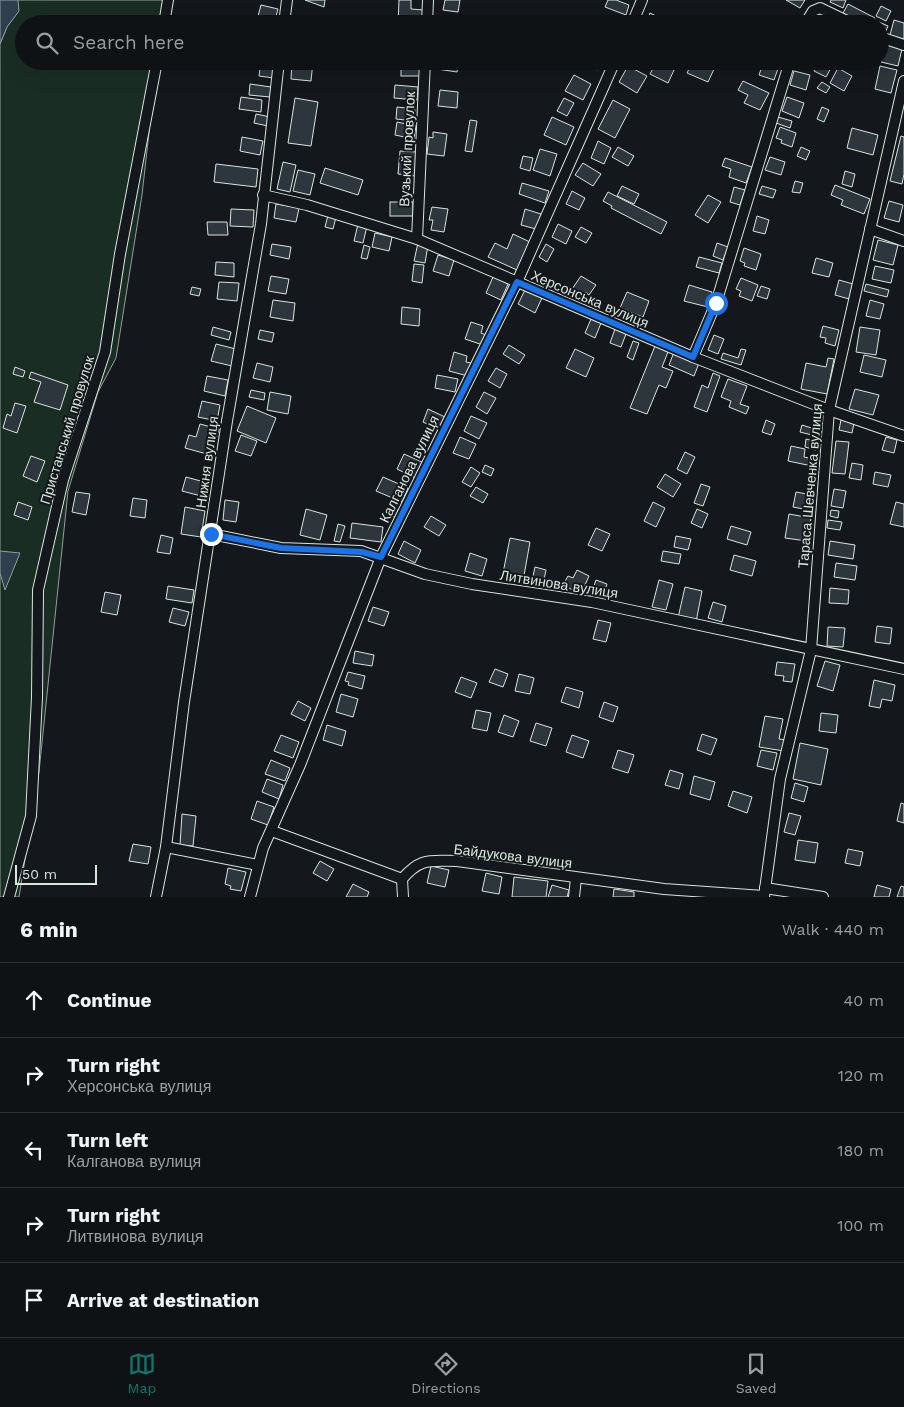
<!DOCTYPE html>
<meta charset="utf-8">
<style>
:root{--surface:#0f1215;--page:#181b1e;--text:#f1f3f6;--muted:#9b9ea0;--line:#2f3234;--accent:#0f766e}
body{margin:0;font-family:"Work Sans",sans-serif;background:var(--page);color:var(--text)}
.scale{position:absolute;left:15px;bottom:12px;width:82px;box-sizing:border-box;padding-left:5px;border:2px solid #d8e6dc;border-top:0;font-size:14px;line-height:18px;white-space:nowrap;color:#d8e6dc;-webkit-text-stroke:4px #14181c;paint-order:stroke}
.stop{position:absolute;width:15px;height:15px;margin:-11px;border:4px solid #1a73e8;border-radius:50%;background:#fff}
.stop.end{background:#1a73e8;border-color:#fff;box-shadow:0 1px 5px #0008}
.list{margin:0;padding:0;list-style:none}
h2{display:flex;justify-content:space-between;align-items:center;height:65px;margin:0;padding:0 20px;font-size:21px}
h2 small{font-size:16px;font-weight:400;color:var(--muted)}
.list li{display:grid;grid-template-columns:32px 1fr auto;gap:15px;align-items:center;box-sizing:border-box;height:75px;padding:0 20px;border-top:1px solid var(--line)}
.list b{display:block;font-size:19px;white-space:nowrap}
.list p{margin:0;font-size:16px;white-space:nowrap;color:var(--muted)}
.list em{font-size:16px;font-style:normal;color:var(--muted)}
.icon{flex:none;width:28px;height:28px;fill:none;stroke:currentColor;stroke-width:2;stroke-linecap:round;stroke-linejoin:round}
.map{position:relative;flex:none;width:904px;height:897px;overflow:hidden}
.search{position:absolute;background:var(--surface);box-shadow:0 5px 20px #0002;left:15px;right:15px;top:15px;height:55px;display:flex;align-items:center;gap:12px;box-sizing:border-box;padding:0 18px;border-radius:28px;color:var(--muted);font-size:19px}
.sheet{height:440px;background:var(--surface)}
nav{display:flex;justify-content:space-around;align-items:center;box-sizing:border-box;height:70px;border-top:1px solid var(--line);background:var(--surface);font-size:14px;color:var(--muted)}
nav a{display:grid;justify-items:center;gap:2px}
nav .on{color:var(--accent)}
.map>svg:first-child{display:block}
</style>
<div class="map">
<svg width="904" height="897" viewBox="0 0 904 897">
<rect width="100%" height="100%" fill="#14181c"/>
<polygon fill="#1a2d24" stroke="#939e99" points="0,0 164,0 162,24 24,24 24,61 157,61 142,195 116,358 98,392 68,491 39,772 19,897 0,897 0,44 7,27 18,12"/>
<g fill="#2f3f4d" stroke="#939e99">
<polygon points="0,0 18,0 19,11 7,27 0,44"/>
<polygon points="0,551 20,553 5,590 0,573"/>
</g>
<g fill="#2c363c" stroke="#d8e6dc">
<polygon points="305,0 325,0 324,7"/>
<polygon points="399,0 411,0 411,9 423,10 423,24 398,24"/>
<polygon points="445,0 460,0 458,12 443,10"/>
<polygon points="608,0 616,0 629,5 626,15 605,7"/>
<polygon points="786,0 805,0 800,8"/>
<polygon points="831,0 846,0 843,8 830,2"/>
<polygon points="848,4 875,18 872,24 864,24 843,13"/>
<polygon points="261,5 278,9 274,24 257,20"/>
<polygon points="881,6 891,11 886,21 876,16"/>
<polygon points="650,13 673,24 645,24"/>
<polygon points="894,20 904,23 904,39 890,35"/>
<polygon points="879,22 888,26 885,33 880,30"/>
<polygon points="885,45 902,49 898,66 881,62"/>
<polygon points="261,61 276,61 274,78 259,76"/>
<polygon points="292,61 313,61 311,81 291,79"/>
<rect x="401" y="61" width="19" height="15"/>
<polygon points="438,61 459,61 457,72 437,69"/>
<polygon points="583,61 603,61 598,70"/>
<polygon points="657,61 674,70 668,83 650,74"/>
<polygon points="693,61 702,61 715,67 708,82 687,73"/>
<polygon points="764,61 780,63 774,80 759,75"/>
<polygon points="808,61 822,61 832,66 826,77 814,71 817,65"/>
<polygon points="628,66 647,76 637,93 619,82"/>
<polygon points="880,66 897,70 891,93 875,89"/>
<polygon points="838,68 852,76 844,91 830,83"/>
<polygon points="794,71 810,75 806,90 790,85"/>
<polygon points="574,75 591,84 583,100 565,91"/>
<polygon points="743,81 769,93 760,110 744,103 748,95 738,90"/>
<polygon points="822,82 830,87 826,93 817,88"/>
<polygon points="250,84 271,87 270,97 249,95"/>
<polygon points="395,85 418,87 417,100 394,98"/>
<polygon points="440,90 458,92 457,108 438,106"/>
<polygon points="241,97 262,100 261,112 239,109"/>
<polygon points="787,97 804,103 799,118 782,111"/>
<polygon points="295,98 318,102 311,146 288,143"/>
<polygon points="564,98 574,103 567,116 557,111"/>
<polygon points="613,100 630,109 615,138 598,129"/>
<polygon points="397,107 415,109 414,121 396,119"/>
<polygon points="822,107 829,110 824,122 817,119"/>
<polygon points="256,114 270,117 268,126 254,123"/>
<polygon points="552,117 574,127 566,145 544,135"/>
<polygon points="778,117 792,121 790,128 776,123"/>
<polygon points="470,120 477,121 472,152 465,151"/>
<polygon points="397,122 416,126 414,139 395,135"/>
<polygon points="780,127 796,133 792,147 781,143 782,140 776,138"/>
<polygon points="852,128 878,135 873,155 847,148"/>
<polygon points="433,132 447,134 444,156 427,154 429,137 433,138"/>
<polygon points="901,136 904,137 904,174 902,184 890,181"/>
<polygon points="242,137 263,141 260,155 240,151"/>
<polygon points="598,141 611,148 604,164 591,158"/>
<polygon points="618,147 634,156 628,166 612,157"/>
<polygon points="801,147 810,151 806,160 797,156"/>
<polygon points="540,149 557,154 550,176 533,170"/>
<polygon points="400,151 417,152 415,176 398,174"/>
<polygon points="523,156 533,158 530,171 520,168"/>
<polygon points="770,157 785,162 781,175 765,170"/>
<polygon points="725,158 752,167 746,183 729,177 731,169 722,166"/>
<polygon points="283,162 296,165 290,192 277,189"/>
<polygon points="583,163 601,174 593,186 575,175"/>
<polygon points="216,164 258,169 256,187 214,182"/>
<polygon points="325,168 363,180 358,195 320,183"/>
<polygon points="298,170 315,174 310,195 293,191"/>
<polygon points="845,171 855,174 852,187 842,184"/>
<polygon points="795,181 803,183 800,193 792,192"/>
<polygon points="522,183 549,191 545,203 519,194"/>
<polygon points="835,185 870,199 864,214 841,205 843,200 831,195"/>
<polygon points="622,186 639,194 634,204 617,196"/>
<polygon points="762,186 776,190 773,198 759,194"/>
<polygon points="734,187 745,190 740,205 730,202"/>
<polygon points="572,191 585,198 579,210 566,204"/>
<polygon points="608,192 667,222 661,234 611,208 612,206 603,201"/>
<polygon points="708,195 721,202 708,223 695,215"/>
<polygon points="889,201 903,205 899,222 884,218"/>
<rect x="390" y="202" width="23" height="14"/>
<polygon points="276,204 299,208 296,222 274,218"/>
<polygon points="432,207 448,209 444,232 431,230 433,220 429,220"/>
<polygon points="231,209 254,210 253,227 230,226"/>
<polygon points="525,209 541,214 536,229 521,225"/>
<polygon points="328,215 336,217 333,229 325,227"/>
<polygon points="757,216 769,220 765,234 753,231"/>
<polygon points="207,222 227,222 228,235 208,235"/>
<polygon points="358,224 367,226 363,243 354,241"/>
<polygon points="558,224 572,231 566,244 552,237"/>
<polygon points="581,227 592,233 586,243 575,237"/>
<polygon points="375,233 392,237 389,251 372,247"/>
<polygon points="513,234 530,242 517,270 488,257 495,243 507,249"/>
<polygon points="878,240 898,245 893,265 873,260"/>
<polygon points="418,243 428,245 425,263 414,261"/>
<polygon points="717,243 728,247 723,260 713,256"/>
<polygon points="272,244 291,247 289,259 270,255"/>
<polygon points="546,244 554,249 547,262 539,257"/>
<polygon points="364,245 370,247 367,259 361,258"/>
<polygon points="744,248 761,254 756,270 744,266 745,263 740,261"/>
<polygon points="438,255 454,260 449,276 433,271"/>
<polygon points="699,257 722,263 719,273 696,267"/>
<polygon points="816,258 833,263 829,277 812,273"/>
<polygon points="216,262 234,263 234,277 215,275"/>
<polygon points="414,264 424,265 422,283 412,281"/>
<polygon points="875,266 894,270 891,283 872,279"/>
<polygon points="271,276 289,279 286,294 268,291"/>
<polygon points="581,276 596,285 589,295 585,292 581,299 570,292"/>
<polygon points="493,277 508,284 501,300 486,293"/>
<polygon points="741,278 758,285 752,301 739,296 741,291 736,289"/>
<polygon points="839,280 853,284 849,299 835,295"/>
<polygon points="219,282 239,283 237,301 217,299"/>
<polygon points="866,284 889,290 887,297 864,291"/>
<polygon points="689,285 712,292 708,307 684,301"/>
<polygon points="761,286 770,289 767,299 757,296"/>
<polygon points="192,287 201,289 199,296 190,294"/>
<polygon points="525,290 542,298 535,313 518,304"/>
<polygon points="627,292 649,301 643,317 620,308"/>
<polygon points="273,300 295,303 293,321 270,317"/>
<polygon points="870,300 884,304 880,319 866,316"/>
<polygon points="402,307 420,309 419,326 401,324"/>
<polygon points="591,319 601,323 595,338 585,333"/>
<polygon points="471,322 483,326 481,333 486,335 483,345 465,339"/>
<polygon points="823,326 839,330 835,346 825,343 826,338 820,337"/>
<polygon points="213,327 231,332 229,340 211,335"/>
<polygon points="860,327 880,330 876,355 856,352"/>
<polygon points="615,329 626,334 621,347 610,343"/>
<polygon points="260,330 274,333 272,342 258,339"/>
<polygon points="714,335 724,339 718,354 708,350"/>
<polygon points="633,341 639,343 633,360 627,357"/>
<polygon points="216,344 236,349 232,366 211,361"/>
<polygon points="509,345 525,355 519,364 503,354"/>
<polygon points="655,346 668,352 662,367 673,371 666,388 659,385 647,414 630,408"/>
<polygon points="575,349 594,358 586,377 566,368"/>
<polygon points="741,349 746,350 741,365 721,359 723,353 738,358"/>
<polygon points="454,352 467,356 466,362 471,363 468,376 449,371"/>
<polygon points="674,352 699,363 694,376 669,365"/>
<polygon points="864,355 886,360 882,377 860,372"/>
<polygon points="828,358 834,359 827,394 801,389 806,363 826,367"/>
<polygon points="257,363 273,367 270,382 253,378"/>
<polygon points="15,367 25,371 23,377 13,374"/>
<polygon points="496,368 507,374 500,388 488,381"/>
<polygon points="31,372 68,385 60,410 34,402 41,382 29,378"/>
<polygon points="713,373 720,376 707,412 694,407 702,385 708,388"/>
<polygon points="437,375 458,379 455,392 435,388"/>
<polygon points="207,376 228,380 225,396 204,391"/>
<polygon points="728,379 747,386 740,404 749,407 746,414 729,407 731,401 721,397"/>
<polygon points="855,389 879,395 873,415 849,409"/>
<polygon points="251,390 265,393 264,400 249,397"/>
<polygon points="270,392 291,396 288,414 267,410"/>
<polygon points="484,392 496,398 487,414 476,407"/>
<polygon points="202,401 220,405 217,421 198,417"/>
<polygon points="15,403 26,406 17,433 3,428 7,414 11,416"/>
<polygon points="247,406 276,418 266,443 237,431"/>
<polygon points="428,409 445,417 439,430 423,422"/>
<polygon points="471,416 487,423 479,439 464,431"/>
<polygon points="766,420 775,424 771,435 762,432"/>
<polygon points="841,420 854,423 852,433 839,430"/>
<polygon points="200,424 219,429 214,445 210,444 207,454 185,448 189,435 196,437"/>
<polygon points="802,425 818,430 816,436 800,432"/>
<polygon points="241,435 257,441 251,456 235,451"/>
<polygon points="460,437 476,444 469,459 453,453"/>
<polygon points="886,437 897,440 894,453 882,450"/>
<polygon points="806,439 818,442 816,450 805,447"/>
<polygon points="836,441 849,442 845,474 832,473"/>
<polygon points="791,446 805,449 804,457 813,459 812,466 788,461"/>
<polygon points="685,452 695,457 687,474 677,469"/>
<polygon points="404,454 422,462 415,478 397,469"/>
<polygon points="31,456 45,461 37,482 23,476"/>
<polygon points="852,463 863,465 861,480 849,478"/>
<polygon points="485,465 494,469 491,476 482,472"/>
<polygon points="471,467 480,473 471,487 462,482"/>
<polygon points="875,472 891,475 888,487 873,484"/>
<polygon points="665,474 681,484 673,497 657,487"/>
<polygon points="186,477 208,483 205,497 182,491"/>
<polygon points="383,477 408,488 402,502 376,491"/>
<polygon points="701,484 710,487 703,506 694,503"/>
<polygon points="476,487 488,494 483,503 470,496"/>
<polygon points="834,489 846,491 843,508 831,506"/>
<polygon points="76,492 90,494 86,515 72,512"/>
<polygon points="796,492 812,495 809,510 793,507"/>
<polygon points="133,498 147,500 145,518 130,516"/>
<polygon points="225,500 239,502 236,522 223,520"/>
<polygon points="18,502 32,507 28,520 14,515"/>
<polygon points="653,502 665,508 656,527 644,521"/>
<polygon points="896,502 904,504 904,527 890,524"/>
<polygon points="185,507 205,511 201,537 181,534"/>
<polygon points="390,507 400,511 397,518 387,514"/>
<polygon points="306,509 327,515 320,540 300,535"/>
<polygon points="697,509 708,514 702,528 691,523"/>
<polygon points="831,510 839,511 838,518 830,516"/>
<polygon points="789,514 811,518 807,541 785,538"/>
<polygon points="431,516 446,525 439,536 424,527"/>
<polygon points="828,520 842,522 840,530 827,528"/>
<polygon points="352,523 383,527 381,542 350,538"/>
<polygon points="338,524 345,526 340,542 334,541"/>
<polygon points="731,526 751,532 747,545 727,539"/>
<polygon points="596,528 610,534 602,551 588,545"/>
<polygon points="161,535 173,538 170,554 157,552"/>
<polygon points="676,536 691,539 688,550 674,547"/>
<polygon points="510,538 530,542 523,581 502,578"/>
<polygon points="404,541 421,550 415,563 398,554"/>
<polygon points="830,541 855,545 853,559 828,555"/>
<polygon points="663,551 681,554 679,564 661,561"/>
<polygon points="470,553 487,559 482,576 465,571"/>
<polygon points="734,555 756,561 752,576 730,570"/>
<polygon points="836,563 857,566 855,580 834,577"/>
<polygon points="535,567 546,570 543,584 532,581"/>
<polygon points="577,570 589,576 581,594 563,585 568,576 573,578"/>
<polygon points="596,580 607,584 601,601 590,597"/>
<polygon points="659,580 673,584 666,610 652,607"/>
<polygon points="168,586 194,590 192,603 166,599"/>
<polygon points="685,587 702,591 696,622 678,618"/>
<polygon points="830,588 849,590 848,604 829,603"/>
<polygon points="105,592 121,595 117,615 101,612"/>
<polygon points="713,602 726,606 722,622 708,618"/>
<polygon points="373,607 389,612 384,626 368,621"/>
<polygon points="173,608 189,612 185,626 169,622"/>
<polygon points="598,620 611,623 606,642 593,639"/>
<polygon points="877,626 892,628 890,644 875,642"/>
<polygon points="828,627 845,628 843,647 827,646"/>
<polygon points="355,651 374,655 372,666 353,663"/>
<polygon points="825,661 840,665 833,691 817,686"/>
<polygon points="777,662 795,664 792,682 783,681 784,676 775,675"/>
<polygon points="495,669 508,674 503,687 489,682"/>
<polygon points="348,672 365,676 362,689 348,685 349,682 345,681"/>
<polygon points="519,674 534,678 530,694 515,691"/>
<polygon points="461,677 477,683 471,698 455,692"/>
<polygon points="874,680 895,685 892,701 882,699 880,708 869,706"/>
<polygon points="566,687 583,692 579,708 561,702"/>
<polygon points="341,694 358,699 353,717 336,712"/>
<polygon points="298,701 311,708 305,721 291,714"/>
<polygon points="604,702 618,707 613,722 599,717"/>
<polygon points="476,710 491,713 487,731 472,728"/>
<polygon points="821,713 838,715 836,733 819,731"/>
<polygon points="504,715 519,721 513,737 498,732"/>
<polygon points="765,716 783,719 779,739 787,740 784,751 759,747"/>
<polygon points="536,723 552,728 546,746 530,741"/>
<polygon points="327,725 346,731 342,746 323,740"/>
<polygon points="702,734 717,739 711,755 697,750"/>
<polygon points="281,735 299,742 293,758 274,751"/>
<polygon points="572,735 589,741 583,758 566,752"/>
<polygon points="800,743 828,749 821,785 793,779"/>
<polygon points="618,750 634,755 628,773 612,768"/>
<polygon points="761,750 777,753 773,770 757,766"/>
<polygon points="271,760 290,768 285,781 265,774"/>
<polygon points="670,770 683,774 679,789 665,785"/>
<polygon points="694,776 715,782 710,800 690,794"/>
<polygon points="267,779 283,785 279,799 262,792"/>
<polygon points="795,783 808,787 804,802 791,798"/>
<polygon points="733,791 752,797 747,813 728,806"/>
<polygon points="257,801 274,807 268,825 251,819"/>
<polygon points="901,803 904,804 904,823 897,821"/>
<polygon points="789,813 801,816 795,835 784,832"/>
<polygon points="182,814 196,816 193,846 180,845"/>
<polygon points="798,840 818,843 815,863 795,860"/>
<polygon points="133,844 151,847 148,864 129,861"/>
<polygon points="848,849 863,852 860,866 845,863"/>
<polygon points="320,861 334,869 327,881 313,873"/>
<polygon points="431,866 449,870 445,887 427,883"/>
<polygon points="228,868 246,872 241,891 230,889 231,886 225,884"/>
<polygon points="486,873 502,877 499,894 482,891"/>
<polygon points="514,877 548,881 546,897 512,897"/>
<polygon points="353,884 369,892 367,897 346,897"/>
<polygon points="552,885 569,890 567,897 548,897"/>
<polygon points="877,885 891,889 889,897 874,897"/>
<polygon points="901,886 904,887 904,897 897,897"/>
<polygon points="614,889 634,892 634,897 613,897"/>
</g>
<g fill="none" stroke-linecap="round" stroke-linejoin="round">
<defs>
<g id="minor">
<polyline points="164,24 168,0"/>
<polyline points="284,24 287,0"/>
<polyline points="427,24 428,0"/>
<polyline points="632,24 642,0"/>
<polyline points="805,24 813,11 820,8 853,24"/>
<polyline points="880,37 904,45"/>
<polyline points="263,195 307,205 417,239 693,357 829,410 904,436"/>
<polyline points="870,229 904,241"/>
<polyline points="417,239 425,61"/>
<polyline points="693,357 716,303 790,61"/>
<polyline points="211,534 281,548 361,551 425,574 472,584 592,602 904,669"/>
<path d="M272 831 402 879C421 857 430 861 457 861L664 889 764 896"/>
<polyline points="166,847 258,865"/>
<polyline points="402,879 403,897"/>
<polyline points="765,888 823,897"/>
<polyline points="9,897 31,816 37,697 38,590 63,480 105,352 120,254 157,61"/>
<polyline points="156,897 166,847 184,702 227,421 261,224 279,61"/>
<polyline points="250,897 263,848 300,765 381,557 517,282 615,61"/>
<polyline points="574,897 576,878"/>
<polyline points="764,897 780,779 811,650 829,410 904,81"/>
</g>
</defs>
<use href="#minor" stroke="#d8e6dc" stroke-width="12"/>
<use href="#minor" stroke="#14181c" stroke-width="10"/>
</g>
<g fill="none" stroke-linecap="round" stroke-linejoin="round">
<polyline stroke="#1a73e8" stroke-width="6" points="211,534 281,548 362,552 381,557 517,282 693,357 716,303"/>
</g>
<g text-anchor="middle" stroke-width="4" stroke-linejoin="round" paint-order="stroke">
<g font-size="14" fill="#d8e6dc" stroke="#14181c">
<text transform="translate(407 149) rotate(-87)" y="5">Вузький провулок</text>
<text transform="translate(590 299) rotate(23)" y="5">Херсонська вулиця</text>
<text transform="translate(67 430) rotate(-73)" y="5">Пристанський провулок</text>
<text transform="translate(207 462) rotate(-82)" y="5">Нижня вулиця</text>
<text transform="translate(409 469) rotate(-64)" y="5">Калганова вулиця</text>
<text transform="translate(810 486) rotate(-85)" y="5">Тараса Шевченка вулиця</text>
<text transform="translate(559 584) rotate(9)" y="5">Литвинова вулиця</text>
<text transform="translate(513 856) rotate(7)" y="5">Байдукова вулиця</text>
</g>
</g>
</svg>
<div class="scale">50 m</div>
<div class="stop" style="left:716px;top:303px"></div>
<div class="stop end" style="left:211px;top:534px"></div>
<div class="search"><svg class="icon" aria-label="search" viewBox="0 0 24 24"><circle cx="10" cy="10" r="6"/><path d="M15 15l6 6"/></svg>Search here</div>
</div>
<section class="sheet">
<h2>6 min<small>Walk · 440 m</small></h2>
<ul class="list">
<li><svg class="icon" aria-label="ahead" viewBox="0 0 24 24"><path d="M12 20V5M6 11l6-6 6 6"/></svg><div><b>Continue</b></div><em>40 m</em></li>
<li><svg class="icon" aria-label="right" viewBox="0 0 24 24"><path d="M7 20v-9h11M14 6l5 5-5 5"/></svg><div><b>Turn right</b><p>Херсонська вулиця</p></div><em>120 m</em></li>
<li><svg class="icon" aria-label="left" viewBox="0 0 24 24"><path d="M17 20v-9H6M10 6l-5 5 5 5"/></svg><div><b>Turn left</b><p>Калганова вулиця</p></div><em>180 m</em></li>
<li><svg class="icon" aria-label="right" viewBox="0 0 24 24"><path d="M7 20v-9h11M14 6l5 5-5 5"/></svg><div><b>Turn right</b><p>Литвинова вулиця</p></div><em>100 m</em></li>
<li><svg class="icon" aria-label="arrive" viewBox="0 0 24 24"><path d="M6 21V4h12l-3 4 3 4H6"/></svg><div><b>Arrive at destination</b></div></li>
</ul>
</section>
<nav>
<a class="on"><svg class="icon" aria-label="map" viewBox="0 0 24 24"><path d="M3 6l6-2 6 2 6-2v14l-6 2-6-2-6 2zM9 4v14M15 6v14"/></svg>Map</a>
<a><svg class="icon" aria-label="directions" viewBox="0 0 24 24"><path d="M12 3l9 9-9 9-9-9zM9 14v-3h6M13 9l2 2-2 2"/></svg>Directions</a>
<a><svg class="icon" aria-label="saved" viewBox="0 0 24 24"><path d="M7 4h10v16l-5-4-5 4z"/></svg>Saved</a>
</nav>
